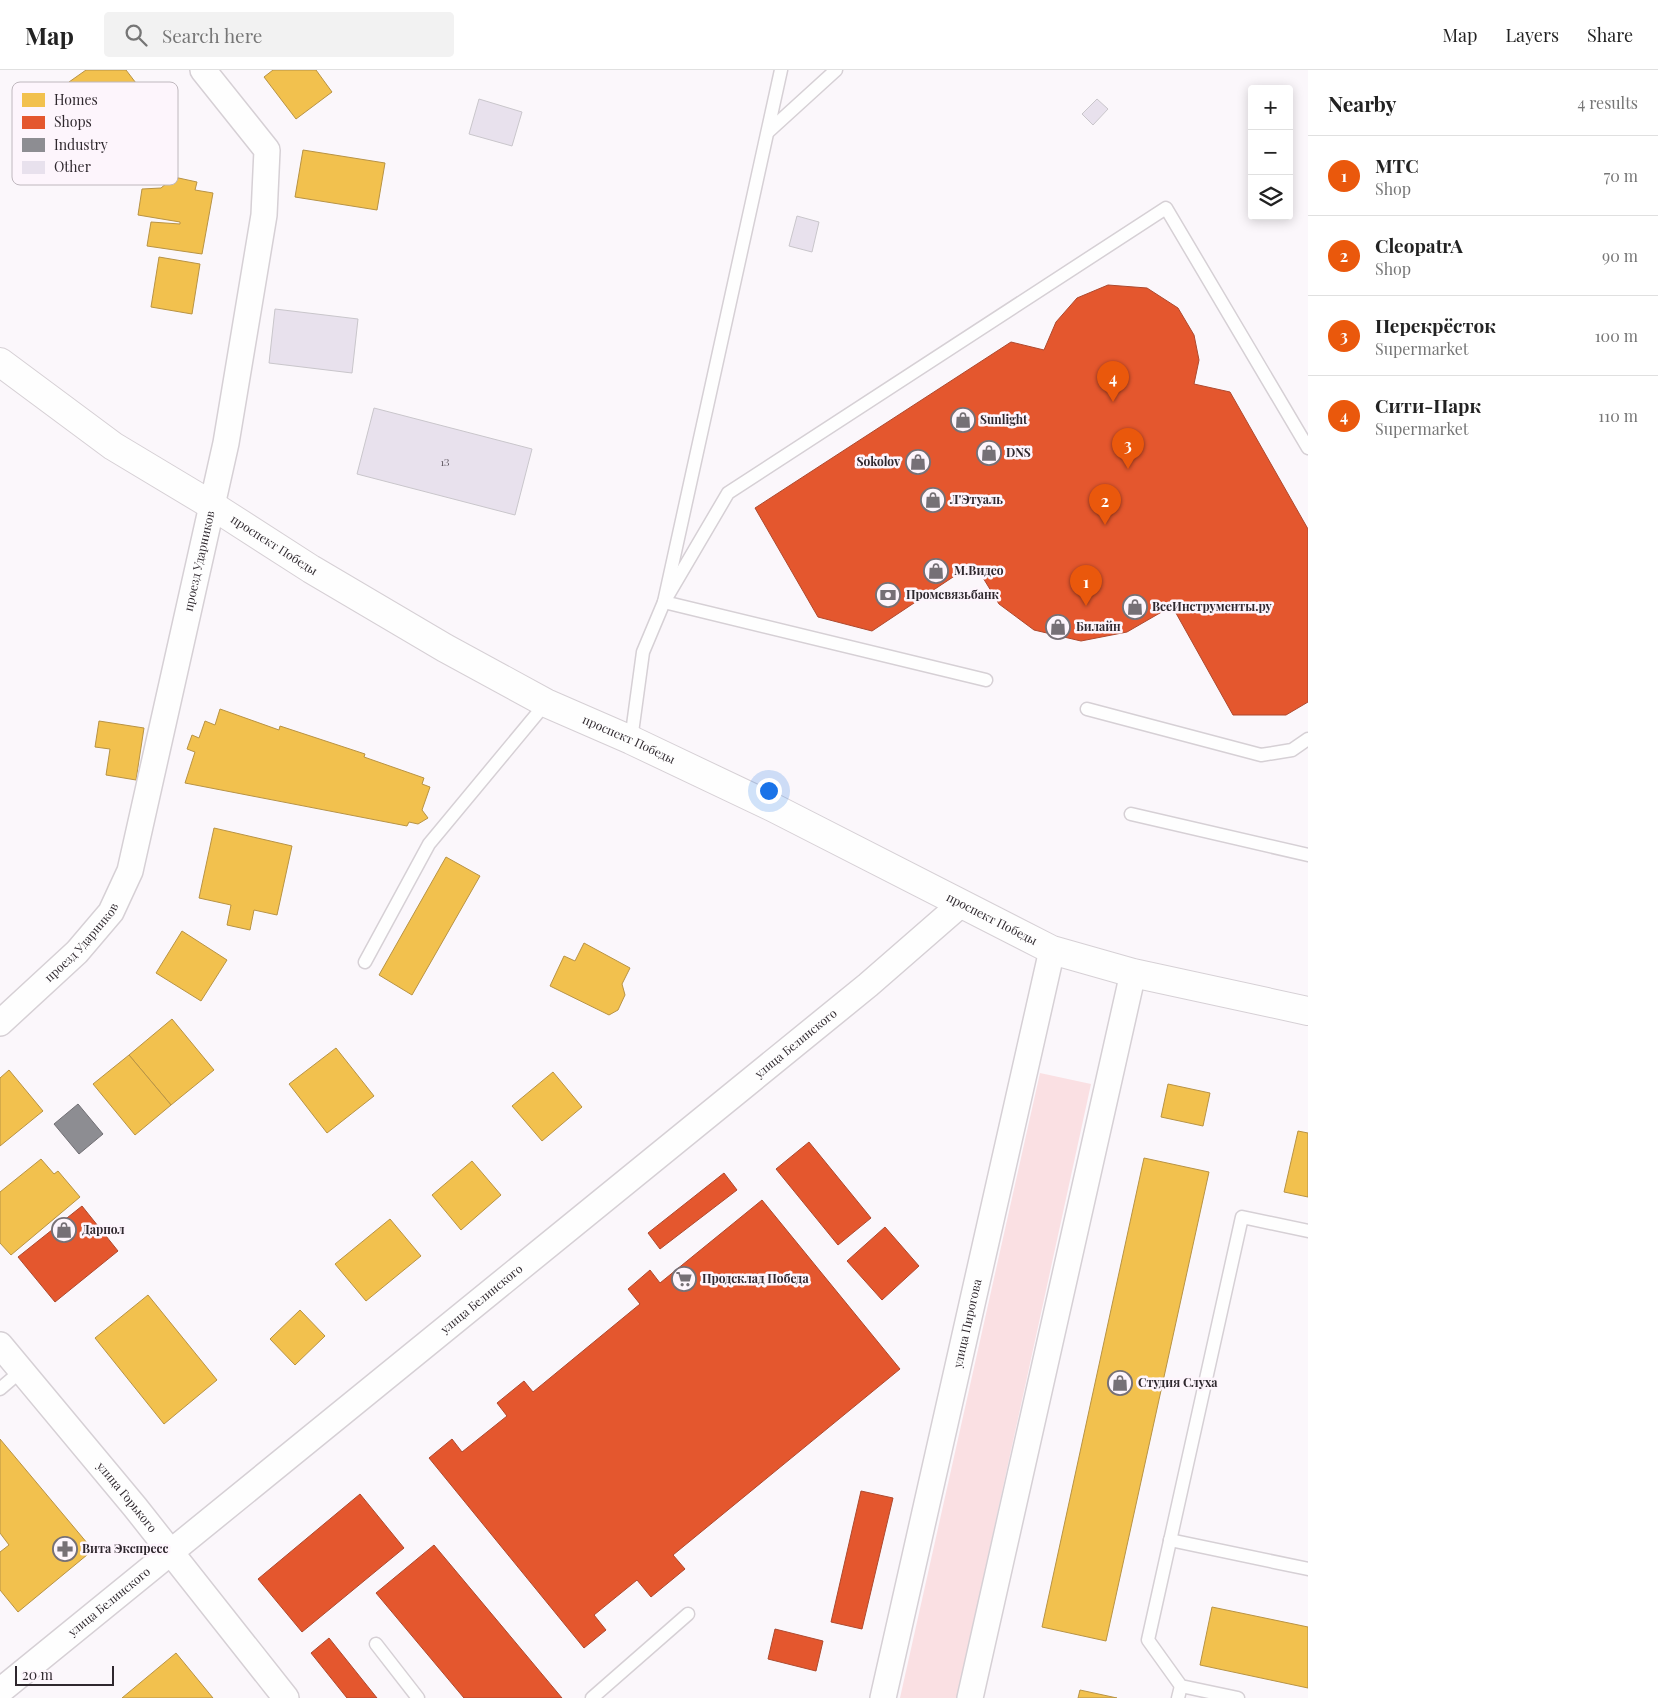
<!DOCTYPE html>
<meta charset="utf-8">
<style>
:root{--surface:#fff;--page:#f2f2f2;--text:#222;--muted:#767676;--line:#e0e0e0;--accent:#ea580c}
body{margin:0;font-family:"Playfair Display",serif;background:var(--page);color:var(--text)}
.controls{position:absolute;right:15px;top:15px;display:grid;overflow:hidden;border-radius:5px;box-shadow:0 2px 12px #0003}
.controls button{width:45px;height:45px;display:grid;place-items:center;padding:0;border:0;border-bottom:1px solid var(--line);background:var(--surface);color:var(--text);font:25px sans-serif}
.scale{position:absolute;left:15px;bottom:12px;width:99px;box-sizing:border-box;padding-left:5px;border:2px solid #2f282e;border-top:0;font-size:14px;line-height:18px;white-space:nowrap;color:#2f282e;-webkit-text-stroke:4px #fdf5fc;paint-order:stroke}
.you{position:absolute;left:768px;top:720px;width:18px;height:18px;margin:-12px;border:4px solid #fff;border-radius:50%;background:#1a73e8;box-shadow:0 0 0 8px #1a73e833}
.badge{display:grid;place-items:center;width:32px;height:32px;border-radius:50%;background:var(--accent);color:#fff;font-size:16px;font-weight:700}
.pin{position:absolute;translate:-50% -41px;filter:drop-shadow(0 1px 2px #0008)}
.pin::after{content:'';position:absolute;top:26px;width:18px;height:15px;background:inherit;clip-path:polygon(0 0,100% 0,50% 100%)}
.list{margin:0;padding:0;list-style:none}
h2{display:flex;justify-content:space-between;align-items:center;height:65px;margin:0;padding:0 20px;font-size:21px}
h2 small{font-size:16px;font-weight:400;color:var(--muted)}
.list li{display:grid;grid-template-columns:32px 1fr auto;gap:15px;align-items:center;box-sizing:border-box;height:80px;padding:0 20px;border-top:1px solid var(--line)}
.list b{display:block;font-size:19px;white-space:nowrap}
.list p{margin:0;font-size:16px;white-space:nowrap;color:var(--muted)}
.list em{font-size:16px;font-style:normal;color:var(--muted)}
.icon{flex:none;width:28px;height:28px;fill:none;stroke:currentColor;stroke-width:2;stroke-linecap:round;stroke-linejoin:round}
.map{position:relative;flex:none;width:1308px;height:1628px;overflow:hidden}
header{display:flex;align-items:center;gap:30px;box-sizing:border-box;height:70px;padding:0 25px;background:var(--surface);border-bottom:1px solid var(--line)}
header strong{font-size:24px}
nav{display:flex;gap:28px;margin-inline-start:auto;font-size:18px}
.search{width:350px;height:45px;background:var(--page);display:flex;align-items:center;gap:12px;box-sizing:border-box;padding:0 18px;border-radius:5px;color:var(--muted);font-size:19px}
main{display:flex}
aside{flex:1;background:var(--surface)}
.map>svg:first-child{display:block}
</style>
<header>
<strong>Map</strong>
<div class="search"><svg class="icon" aria-label="search" viewBox="0 0 24 24"><circle cx="10" cy="10" r="6"/><path d="M15 15l6 6"/></svg>Search here</div>
<nav><a>Map</a><a>Layers</a><a>Share</a></nav>
</header>
<main>
<div class="map">
<svg width="1308" height="1628" viewBox="0 0 1308 1628">
<rect width="100%" height="100%" fill="#fbf7fb"/>
<polygon fill="#fae0e3" points="1040,1003 1091,1014 957,1628 900,1628"/>
<g fill="#f2c14e" stroke="#b89344">
<polygon points="86,0 126,0 139,17 96,49 69,12"/>
<polygon points="273,0 316,0 332,22 296,49 264,7"/>
<polygon points="303,80 385,93 377,140 295,127"/>
<polygon points="174,107 197,112 195,120 213,123 202,184 147,176 151,152 180,154 180,152 138,145 142,119 161,118"/>
<polygon points="159,187 200,194 192,244 151,237"/>
<polygon points="220,639 279,660 280,656 365,684 364,687 424,708 422,714 430,717 422,740 428,748 418,754 409,752 407,756 185,713 195,682 187,679 192,665 199,668 205,651 215,655"/>
<polygon points="99,651 144,658 136,710 106,705 110,679 95,677"/>
<polygon points="214,758 292,776 277,845 254,840 250,860 227,855 231,835 199,828"/>
<polygon points="446,787 480,806 412,925 379,905"/>
<polygon points="182,861 227,890 201,931 156,903"/>
<polygon points="584,873 630,898 622,914 625,925 618,940 609,945 550,916 564,886 575,891"/>
<polygon points="172,949 214,1000 171,1035 129,985"/>
<polygon points="336,978 374,1026 327,1063 289,1014"/>
<polygon points="129,985 171,1035 135,1065 93,1014"/>
<polygon points="9,1000 43,1041 0,1076 0,1008"/>
<polygon points="553,1002 582,1037 542,1071 512,1036"/>
<polygon points="1168,1014 1210,1023 1203,1056 1161,1047"/>
<polygon points="1298,1061 1308,1063 1308,1127 1284,1122"/>
<polygon points="1144,1088 1209,1102 1106,1571 1042,1557"/>
<polygon points="41,1089 54,1104 58,1101 80,1127 11,1185 0,1173 0,1122"/>
<polygon points="472,1091 501,1125 461,1160 432,1125"/>
<polygon points="390,1149 421,1186 366,1231 335,1194"/>
<polygon points="148,1225 217,1310 164,1354 95,1268"/>
<polygon points="300,1240 325,1266 295,1295 270,1269"/>
<polygon points="0,1369 93,1480 18,1542 0,1520 0,1482 9,1475 0,1463"/>
<polygon points="1212,1537 1308,1557 1308,1618 1200,1595"/>
<polygon points="176,1583 213,1628 122,1628"/>
<polygon points="1080,1620 1117,1628 1078,1628"/>
</g>
<g fill="#e4572e" stroke="#ae492e">
<polygon points="1108,215 1147,218 1178,238 1194,265 1199,290 1194,314 1230,322 1308,459 1308,632 1286,645 1233,645 1172,536 1127,562 1081,571 1034,560 999,534 974,493 872,561 818,547 755,438 1011,272 1044,280 1056,252 1077,228"/>
<polygon points="809,1072 871,1148 838,1175 776,1099"/>
<polygon points="724,1103 737,1120 660,1179 648,1163"/>
<polygon points="762,1130 900,1299 673,1485 685,1499 651,1527 637,1510 594,1545 606,1560 584,1578 429,1388 452,1369 462,1382 507,1346 497,1333 524,1311 533,1322 640,1234 628,1219 650,1200 660,1213"/>
<polygon points="82,1136 118,1181 55,1232 18,1187"/>
<polygon points="885,1157 919,1196 882,1230 847,1191"/>
<polygon points="861,1421 893,1428 862,1559 831,1552"/>
<polygon points="360,1424 404,1478 302,1562 258,1509"/>
<polygon points="434,1475 562,1628 464,1628 376,1523"/>
<polygon points="775,1559 823,1571 816,1601 768,1589"/>
<polygon points="329,1568 377,1628 347,1628 311,1583"/>
</g>
<polygon fill="#8d8d92" stroke="#716f74" points="78,1034 103,1064 79,1084 54,1054"/>
<g fill="#e8e1ed" stroke="#c9c6cb">
<polygon points="479,29 522,42 512,76 469,64"/>
<polygon points="1097,29 1108,39 1093,55 1082,44"/>
<polygon points="797,146 819,152 812,182 789,176"/>
<polygon points="275,239 358,249 352,303 269,293"/>
<polygon points="374,338 532,379 515,445 357,404"/>
</g>
<g fill="none" stroke-linecap="round" stroke-linejoin="round">
<defs>
<g id="lane">
<polyline points="781,0 664,532 986,610"/>
<polyline points="769,61 836,0"/>
<polyline points="1087,639 1261,685 1292,680 1308,669"/>
<polyline points="631,670 643,582 664,532 728,423 1166,138 1308,378"/>
<polyline points="1131,744 1308,785"/>
<polyline points="365,892 429,774 546,633"/>
<polyline points="0,1319 21,1301"/>
<polyline points="1170,1470 1308,1499"/>
<polyline points="376,1574 418,1628"/>
<polyline points="592,1628 688,1544"/>
<polyline points="1178,1628 1181,1616"/>
<polyline points="1238,1628 1181,1616 1148,1570 1242,1147 1308,1161"/>
</g>
<g id="street">
<path id="s1" d="M0 953 77 882 111 842 130 801 226 373 264 145 267 80 203 0"/>
<path id="s2" d="M0 1275 135 1437 286 1628"/>
<path id="s3" d="M0 1621 868 915 961 834"/>
<path id="s4" d="M883 1628 1052 880"/>
<polyline points="970,1628 1133,903"/>
</g>
<g id="primary">
<path id="s5" d="M0 292 113 376 213 436 311 499 445 578 546 633 631 670 772 737 1052 880 1133 903 1308 941"/>
</g>
</defs>
<use href="#lane" stroke="#d6d0d5" stroke-width="15"/>
<use href="#street" stroke="#d6d0d5" stroke-width="28"/>
<use href="#primary" stroke="#d6d0d5" stroke-width="30"/>
<use href="#lane" stroke="#fefefe" stroke-width="12"/>
<use href="#street" stroke="#fefefe" stroke-width="25"/>
<use href="#primary" stroke="#fefefe" stroke-width="28"/>
</g>
<defs>
<symbol id="shop-ring" viewBox="-11 -11 22 22"><circle r="9.5" fill="#fdf5fc" stroke="#767076" stroke-width="1.5"/><path d="M-5-2.5h2.3a2.7 3.5 0 0 1 5.4 0H5L5.5 6h-11ZM-1.5-2.5h3a1.5 2.3 0 0 0-3 0Z" fill="#767076"/></symbol>
<symbol id="bank-ring" viewBox="-11 -11 22 22"><circle r="9.5" fill="#fdf5fc" stroke="#767076" stroke-width="1.5"/><path d="M-6-4H6V4H-6ZM0-2.3a2.3 2.3 0 1 0 0 4.6a2.3 2.3 0 1 0 0-4.6Z" fill="#767076"/></symbol>
<symbol id="supermarket-ring" viewBox="-11 -11 22 22"><circle r="9.5" fill="#fdf5fc" stroke="#767076" stroke-width="1.5"/><path d="M-6-5.5h2.5l.6 2H6L4.5 2H-2.5L-4.4-4H-6ZM-1.5 3.2a1.3 1.3 0 1 0 .1 0ZM3 3.2a1.3 1.3 0 1 0 .1 0Z" fill="#767076"/></symbol>
<symbol id="pharmacy-ring" viewBox="-11 -11 22 22"><circle r="9.5" fill="#fdf5fc" stroke="#767076" stroke-width="1.5"/><path d="M-2-6h4v4h4v4h-4v4h-4v-4h-4v-4h4Z" fill="#767076"/></symbol>
</defs>
<g fill-rule="evenodd">
<use href="#shop-ring" x="949" y="336" width="28" height="28"/>
<use href="#shop-ring" x="975" y="369" width="28" height="28"/>
<use href="#shop-ring" x="904" y="378" width="28" height="28"/>
<use href="#shop-ring" x="919" y="416" width="28" height="28"/>
<use href="#shop-ring" x="922" y="487" width="28" height="28"/>
<use href="#bank-ring" x="874" y="511" width="28" height="28"/>
<use href="#shop-ring" x="1121" y="523" width="28" height="28"/>
<use href="#shop-ring" x="1044" y="543" width="28" height="28"/>
<use href="#shop-ring" x="50" y="1146" width="28" height="28"/>
<use href="#supermarket-ring" x="670" y="1195" width="28" height="28"/>
<use href="#shop-ring" x="1106" y="1299" width="28" height="28"/>
<use href="#pharmacy-ring" x="51" y="1465" width="28" height="28"/>
</g>
<g text-anchor="middle" stroke-width="5" stroke-linejoin="round" paint-order="stroke">
<g font-size="10" fill="#5e575f">
<text x="445" y="396">1З</text>
</g>
<g font-size="12" font-weight="bold" fill="#2f282e" stroke="#fdf5fc" text-anchor="start">
<text x="980" y="354">Sunlight</text>
<text x="1006" y="387">DNS</text>
<text x="900" y="396" text-anchor="end">Sokolov</text>
<text x="950" y="434">Л'Этуаль</text>
<text x="954" y="505">М.Видео</text>
<text x="906" y="529">Промсвязьбанк</text>
<text x="1152" y="541">ВсеИнструменты.ру</text>
<text x="1076" y="561">Билайн</text>
<text x="82" y="1164">Дарпол</text>
<text x="702" y="1213">Продсклад Победа</text>
<text x="1138" y="1317">Студия Слуха</text>
<text x="82" y="1483">Вита Экспресс</text>
</g>
<g font-size="12" fill="#2f282e" stroke="#fdf5fc">
<text dy="4" stroke="none"><textPath href="#s5" startOffset="330">проспект Победы</textPath></text>
<text dy="4" stroke="none"><textPath href="#s1" startOffset="520">проезд Ударников</textPath></text>
<text dy="4" stroke="none"><textPath href="#s5" startOffset="735">проспект Победы</textPath></text>
<text dy="4" stroke="none"><textPath href="#s5" startOffset="1140">проспект Победы</textPath></text>
<text dy="4" stroke="none"><textPath href="#s1" startOffset="115">проезд Ударников</textPath></text>
<text dy="4" stroke="none"><textPath href="#s3" startOffset="1026">улица Белинского</textPath></text>
<text dy="4" stroke="none"><textPath href="#s3" startOffset="621">улица Белинского</textPath></text>
<text dy="4" stroke="none"><textPath href="#s4" startOffset="384">улица Пирогова</textPath></text>
<text dy="4" stroke="none"><textPath href="#s2" startOffset="198">улица Горького</textPath></text>
<text dy="4" stroke="none"><textPath href="#s3" startOffset="141">улица Белинского</textPath></text>
</g>
</g>
<rect x="12" y="12" width="166" height="103" rx="8" fill="#fdf5fc" stroke="#bfb8be" stroke-width="1"/>
<rect x="22" y="23" width="23" height="14" fill="#f2c14e"/>
<rect x="22" y="46" width="23" height="13" fill="#e4572e"/>
<rect x="22" y="68" width="23" height="14" fill="#8d8d92"/>
<rect x="22" y="91" width="23" height="13" fill="#e8e1ed"/>
<g font-size="14" fill="#2f282e">
<text x="54" y="35">Homes</text>
<text x="54" y="57">Shops</text>
<text x="54" y="80">Industry</text>
<text x="54" y="102">Other</text>
</g>
</svg>
<div class="controls">
<button>+</button>
<button>−</button>
<button><svg class="icon" aria-label="layers" viewBox="0 0 24 24"><path d="M12 4l9 5-9 5-9-5zM3 14l9 5 9-5"/></svg></button>
</div>
<div class="scale">20 m</div>
<div class="you"></div>
<div class="pin badge" style="left:1086px;top:536px">1</div>
<div class="pin badge" style="left:1105px;top:455px">2</div>
<div class="pin badge" style="left:1128px;top:399px">3</div>
<div class="pin badge" style="left:1113px;top:332px">4</div>
</div>
<aside>
<h2>Nearby<small>4 results</small></h2>
<ul class="list">
<li><span class="badge">1</span><div><b>МТС</b><p>Shop</p></div><em>70 m</em></li>
<li><span class="badge">2</span><div><b>CleopatrA</b><p>Shop</p></div><em>90 m</em></li>
<li><span class="badge">3</span><div><b>Перекрёсток</b><p>Supermarket</p></div><em>100 m</em></li>
<li><span class="badge">4</span><div><b>Сити-Парк</b><p>Supermarket</p></div><em>110 m</em></li>
</ul>
</aside>
</main>
